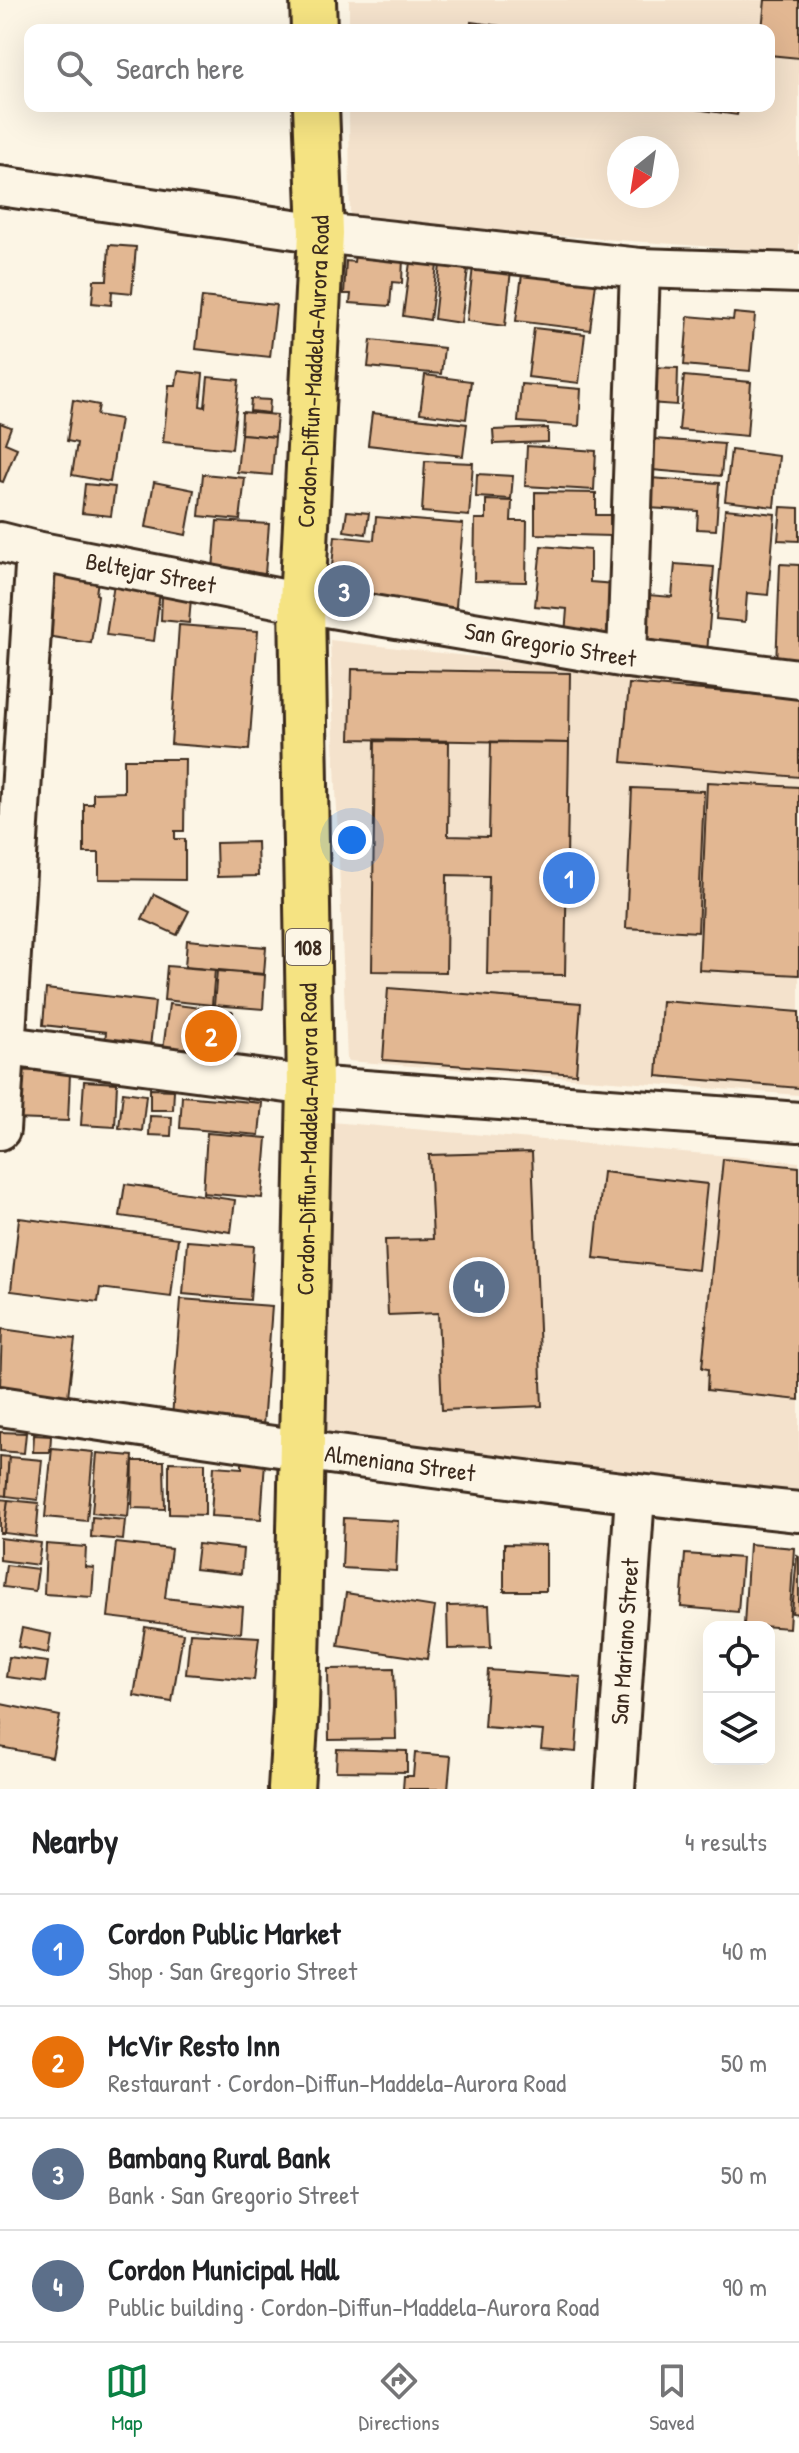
<!DOCTYPE html>
<meta charset="utf-8">
<style>
:root{--surface:#fff;--page:#f2f2f2;--text:#202124;--muted:#757577;--line:#e0e0e0;--accent:#0b8043}
body{margin:0;font-family:"Patrick Hand",sans-serif;background:var(--page);color:var(--text)}
.controls{position:absolute;right:24px;bottom:24px;display:grid;overflow:hidden;border-radius:16px;box-shadow:0 8px 32px #0002}
.controls button{width:72px;height:72px;display:grid;place-items:center;padding:0;border:0;border-bottom:2px solid var(--line);background:var(--surface);color:var(--text);font:40px sans-serif}
.compass{position:absolute;left:607px;top:136px;width:72px;height:72px;border-radius:50%;background:var(--surface);box-shadow:0 8px 32px #0002;rotate:210deg}
.you{position:absolute;left:352px;top:840px;width:28px;height:28px;margin:-20px;border:6px solid #fff;border-radius:50%;background:#1a73e8;box-shadow:0 0 0 12px #1a73e833}
.badge{display:grid;place-items:center;width:52px;height:52px;border-radius:50%;background:var(--accent);color:#fff;font-size:26px;font-weight:700}
.pin{position:absolute;translate:-50% -50%;border:4px solid #fff;box-shadow:0 2px 8px #0006}
.list{margin:0;padding:0;list-style:none}
h2{display:flex;justify-content:space-between;align-items:center;height:104px;margin:0;padding:0 32px;font-size:34px}
h2 small{font-size:26px;font-weight:400;color:var(--muted)}
.list li{display:grid;grid-template-columns:52px 1fr auto;gap:24px;align-items:center;box-sizing:border-box;height:112px;padding:0 32px;border-top:2px solid var(--line)}
.list b{display:block;font-size:30px;white-space:nowrap}
.list p{margin:0;font-size:26px;white-space:nowrap;color:var(--muted)}
.list em{font-size:26px;font-style:normal;color:var(--muted)}
.icon{flex:none;width:44px;height:44px;fill:none;stroke:currentColor;stroke-width:2;stroke-linecap:round;stroke-linejoin:round}
.map{position:relative;flex:none;width:799px;height:1789px;overflow:hidden}
.search{position:absolute;background:var(--surface);box-shadow:0 8px 32px #0002;left:24px;right:24px;top:24px;height:88px;display:flex;align-items:center;gap:20px;box-sizing:border-box;padding:0 28px;border-radius:16px;color:var(--muted);font-size:30px}
.sheet{height:552px;background:var(--surface)}
nav{display:flex;justify-content:space-around;align-items:center;box-sizing:border-box;height:112px;border-top:2px solid var(--line);background:var(--surface);font-size:22px;color:var(--muted)}
nav a{display:grid;justify-items:center;gap:4px}
nav .on{color:var(--accent)}
.map>svg:first-child{display:block}
</style>
<div class="map">
<svg width="799" height="1789" viewBox="0 0 799 1789">
<rect width="100%" height="100%" fill="#fcf5e5"/>
<filter id="ink" filterUnits="userSpaceOnUse"><feTurbulence type="fractalNoise" baseFrequency=".0125" numOctaves="2"/><feDisplacementMap in="SourceGraphic" scale="16" xChannelSelector="R" yChannelSelector="G"/><feConvolveMatrix kernelMatrix="1 2 1 2 8 2 1 2 1" color-interpolation-filters="sRGB"/></filter>
<g filter="url(#ink)">
<g fill="#f4e2cc" fill-rule="evenodd">
<path d="M349 0H799V253L350 221 349 106H769V30H349ZM619 148H667V196H619Z"/>
<polygon points="330,640 799,695 799,1095 347,1061"/>
<polygon points="331,1122 799,1162 799,1494 325,1446"/>
</g>
<g fill="#e2b792" stroke="#3b2a1e" stroke-width="2">
<polygon points="765,0 799,0 799,58 769,55 769,30 762,30"/>
<polygon points="471,22 530,30 470,30"/>
<polygon points="674,106 739,106 737,115"/>
<polygon points="109,245 136,247 132,293 112,291 111,305 92,303 94,280 107,280"/>
<polygon points="355,254 403,257 402,283 392,282 390,306 350,303 351,294 344,294 346,261 354,262"/>
<polygon points="410,262 437,265 430,320 403,316"/>
<polygon points="440,265 468,269 461,323 434,319"/>
<polygon points="473,266 511,270 505,326 467,321"/>
<polygon points="522,274 596,283 590,330 516,321"/>
<polygon points="202,297 276,305 270,357 196,349"/>
<polygon points="734,313 755,315 750,371 684,365 688,316 733,320"/>
<polygon points="534,328 585,334 579,383 528,377"/>
<polygon points="371,340 444,348 441,374 368,367"/>
<polygon points="649,367 678,368 677,405 648,403"/>
<polygon points="178,371 203,374 200,406 205,407 208,377 239,380 232,449 163,442 169,385 176,385"/>
<polygon points="425,375 471,381 466,419 420,413"/>
<polygon points="684,376 751,382 747,436 679,430"/>
<polygon points="521,384 581,389 579,426 518,422"/>
<polygon points="251,399 270,400 269,413 250,411"/>
<polygon points="73,400 99,405 97,415 120,419 110,482 72,475 77,443 67,441"/>
<polygon points="242,412 277,415 275,437 241,434"/>
<polygon points="372,413 467,424 463,456 368,445"/>
<polygon points="0,423 11,427 5,443 17,448 3,482 0,481"/>
<polygon points="548,428 548,442 494,444 493,430"/>
<polygon points="241,434 275,437 272,475 237,472"/>
<polygon points="654,439 724,444 721,476 652,470"/>
<polygon points="527,446 596,451 594,490 525,486"/>
<polygon points="731,450 779,456 774,507 725,501"/>
<polygon points="425,461 473,463 469,516 422,512"/>
<polygon points="203,474 245,478 240,520 199,516"/>
<polygon points="477,474 513,476 511,499 476,497"/>
<polygon points="650,478 719,483 716,530 697,529 698,511 648,508"/>
<polygon points="154,482 194,490 186,535 146,527"/>
<polygon points="85,484 115,487 111,516 82,513"/>
<polygon points="535,492 596,493 596,515 610,515 610,536 535,534"/>
<polygon points="486,500 512,501 511,521 527,521 526,582 474,581 475,519 486,519"/>
<polygon points="781,507 799,508 799,541 778,540"/>
<polygon points="725,509 775,514 768,595 747,593 745,622 716,619"/>
<polygon points="347,511 369,513 366,534 344,531"/>
<polygon points="376,517 463,524 455,618 328,606 335,536 374,540"/>
<polygon points="217,521 269,524 265,574 213,570"/>
<polygon points="541,546 590,550 590,582 615,584 611,638 565,635 567,609 535,606"/>
<polygon points="675,564 714,567 707,653 631,647 636,594 672,597"/>
<polygon points="780,564 799,565 799,666 776,665"/>
<polygon points="56,573 98,580 96,594 98,595 91,643 46,636"/>
<polygon points="114,584 160,591 154,641 106,635"/>
<polygon points="162,596 191,598 189,623 161,620"/>
<polygon points="179,625 258,631 249,750 171,744"/>
<polygon points="352,669 570,673 569,743 350,739"/>
<polygon points="629,684 799,698 799,777 622,762"/>
<polygon points="375,741 449,742 448,836 489,837 491,742 569,743 565,975 487,974 489,876 447,875 446,972 372,971"/>
<polygon points="124,759 185,759 184,831 175,831 175,839 185,839 185,880 99,879 99,853 84,853 84,804 93,804 93,793 124,792"/>
<polygon points="707,782 799,787 799,975 699,970"/>
<polygon points="632,788 704,791 698,932 626,928"/>
<polygon points="257,842 258,876 217,877 216,843"/>
<polygon points="154,894 189,911 177,935 142,919"/>
<polygon points="187,940 266,947 264,974 185,967"/>
<polygon points="167,966 215,970 212,1005 164,1000"/>
<polygon points="217,971 265,975 263,1009 214,1005"/>
<polygon points="388,988 581,1003 576,1074 383,1060"/>
<polygon points="46,989 155,1002 149,1056 104,1051 106,1032 43,1025"/>
<polygon points="662,1001 799,1012 799,1088 657,1076"/>
<polygon points="169,1004 233,1012 229,1048 234,1049 232,1065 162,1057"/>
<polygon points="15,1070 70,1073 68,1121 13,1119"/>
<polygon points="84,1081 117,1083 115,1127 81,1125"/>
<polygon points="150,1089 174,1090 173,1110 150,1110"/>
<polygon points="123,1092 146,1095 142,1131 119,1128"/>
<polygon points="182,1096 262,1103 259,1135 180,1128"/>
<polygon points="150,1116 172,1117 171,1136 149,1135"/>
<polygon points="207,1133 267,1138 262,1198 203,1193"/>
<polygon points="532,1152 542,1406 442,1410 438,1313 388,1315 385,1240 433,1239 429,1155"/>
<polygon points="723,1159 799,1167 799,1400 707,1390 708,1369 702,1368"/>
<polygon points="603,1172 707,1184 698,1270 594,1258"/>
<polygon points="125,1184 235,1200 231,1232 120,1216"/>
<polygon points="19,1218 178,1238 171,1297 100,1288 98,1302 11,1291"/>
<polygon points="187,1241 254,1246 250,1300 183,1294"/>
<polygon points="181,1299 272,1306 263,1426 172,1418"/>
<polygon points="2,1329 75,1339 68,1396 0,1387"/>
<polygon points="0,1432 26,1433 24,1453 0,1451"/>
<polygon points="34,1435 51,1436 50,1452 33,1452"/>
<polygon points="52,1448 93,1452 87,1521 45,1517"/>
<polygon points="97,1453 133,1456 128,1517 92,1513"/>
<polygon points="0,1456 9,1457 6,1496 0,1495"/>
<polygon points="9,1457 42,1460 38,1500 6,1496"/>
<polygon points="133,1461 164,1461 165,1509 132,1508"/>
<polygon points="242,1461 265,1462 261,1519 211,1516 214,1466 242,1468"/>
<polygon points="169,1462 205,1463 205,1515 169,1514"/>
<polygon points="0,1499 8,1500 4,1533 0,1533"/>
<polygon points="8,1500 39,1503 36,1537 4,1533"/>
<polygon points="92,1517 125,1520 123,1540 91,1537"/>
<polygon points="344,1518 398,1521 396,1571 342,1568"/>
<polygon points="0,1538 41,1543 38,1565 0,1560"/>
<polygon points="116,1543 171,1549 165,1598 243,1607 241,1633 108,1617"/>
<polygon points="46,1544 86,1547 85,1567 94,1568 92,1597 44,1594"/>
<polygon points="198,1544 243,1549 241,1574 195,1569"/>
<polygon points="504,1544 546,1545 546,1591 504,1591"/>
<polygon points="749,1544 794,1548 789,1628 744,1625"/>
<polygon points="685,1554 742,1558 738,1612 681,1607"/>
<polygon points="797,1556 799,1557 799,1614 792,1613"/>
<polygon points="6,1565 38,1569 35,1591 3,1587"/>
<polygon points="346,1593 435,1607 427,1659 338,1646"/>
<polygon points="489,1605 491,1648 448,1649 447,1606"/>
<polygon points="145,1627 183,1633 172,1702 134,1696"/>
<polygon points="22,1628 51,1634 48,1653 18,1647"/>
<polygon points="190,1633 259,1637 254,1680 186,1674"/>
<polygon points="9,1657 48,1662 45,1682 6,1677"/>
<polygon points="394,1668 396,1739 329,1740 328,1669"/>
<polygon points="488,1670 581,1677 576,1752 541,1749 543,1731 484,1727"/>
<polygon points="1,1704 60,1716 52,1757 0,1747"/>
<polygon points="337,1749 407,1751 407,1772 336,1771"/>
<polygon points="415,1753 451,1756 448,1789 403,1789 404,1776 413,1776"/>
</g>
<g fill="none" stroke-linecap="round" stroke-linejoin="round">
<defs>
<g id="street">
<polyline points="0,186 321,233 640,268 799,273"/>
<path id="s1" d="M0 542 36 551 302 603 627 658 799 679"/>
<polyline points="627,658 640,268"/>
<polyline points="0,1045 310,1086 799,1122"/>
<polyline points="0,1130 36,551"/>
<path id="s2" d="M0 1406C266 1446 532 1484 799 1512"/>
<path id="s3" d="M615 1789 635 1495"/>
</g>
<g id="primary">
<polyline points="313,0 314,30"/>
<path id="s4" d="M291 1789 296 1708 310 1086 302 603 321 233 316 106"/>
</g>
</defs>
<use href="#street" stroke="#3b2a1e" stroke-width="44"/>
<use href="#primary" stroke="#3b2a1e" stroke-width="50"/>
<use href="#street" stroke="#fcf5e5" stroke-width="38"/>
<use href="#primary" stroke="#f5e382" stroke-width="44"/>
</g>
</g>
<g text-anchor="middle" stroke-width="6" stroke-linejoin="round" paint-order="stroke">
<rect fill="#fcf5e5" stroke="#75675a" stroke-width="2" x="286" y="929" width="44" height="36" rx="6"/>
<g font-size="22" font-weight="bold" fill="#3b2a1e">
<text x="308" y="955">108</text>
</g>
<g font-size="24" fill="#3b2a1e" stroke="#fcf5e5">
<text dy="8" stroke="none"><textPath href="#s4" startOffset="1418">Cordon-Diffun-Maddela-Aurora Road</textPath></text>
<text dy="8" stroke="none"><textPath href="#s1" startOffset="154">Beltejar Street</textPath></text>
<text dy="8" stroke="none"><textPath href="#s1" startOffset="560">San Gregorio Street</textPath></text>
<text dy="8" stroke="none"><textPath href="#s4" startOffset="650">Cordon-Diffun-Maddela-Aurora Road</textPath></text>
<text dy="8" stroke="none"><textPath href="#s2" startOffset="404">Almeniana Street</textPath></text>
<text dy="8" stroke="none"><textPath href="#s3" startOffset="148">San Mariano Street</textPath></text>
</g>
</g>
</svg>
<div class="controls">
<button><svg class="icon" aria-label="locate" viewBox="0 0 24 24"><circle cx="12" cy="12" r="6"/><path d="M12 2v4M12 18v4M2 12h4M18 12h4"/></svg></button>
<button><svg class="icon" aria-label="layers" viewBox="0 0 24 24"><path d="M12 4l9 5-9 5-9-5zM3 14l9 5 9-5"/></svg></button>
</div>
<svg class="compass" viewBox="-18 -18 36 36"><path d="M0-13l5 13h-10z" fill="#e53935"/><path d="M0 13l5-13h-10z" fill="#757577"/></svg>
<div class="you"></div>
<div class="pin badge" style="left:569px;top:878px;background:#3f7fe0">1</div>
<div class="pin badge" style="left:211px;top:1036px;background:#e8710a">2</div>
<div class="pin badge" style="left:344px;top:591px;background:#5c6f8a">3</div>
<div class="pin badge" style="left:479px;top:1287px;background:#5c6f8a">4</div>
<div class="search"><svg class="icon" aria-label="search" viewBox="0 0 24 24"><circle cx="10" cy="10" r="6"/><path d="M15 15l6 6"/></svg>Search here</div>
</div>
<section class="sheet">
<h2>Nearby<small>4 results</small></h2>
<ul class="list">
<li><span class="badge" style="background:#3f7fe0">1</span><div><b>Cordon Public Market</b><p>Shop · San Gregorio Street</p></div><em>40 m</em></li>
<li><span class="badge" style="background:#e8710a">2</span><div><b>McVir Resto Inn</b><p>Restaurant · Cordon-Diffun-Maddela-Aurora Road</p></div><em>50 m</em></li>
<li><span class="badge" style="background:#5c6f8a">3</span><div><b>Bambang Rural Bank</b><p>Bank · San Gregorio Street</p></div><em>50 m</em></li>
<li><span class="badge" style="background:#5c6f8a">4</span><div><b>Cordon Municipal Hall</b><p>Public building · Cordon-Diffun-Maddela-Aurora Road</p></div><em>90 m</em></li>
</ul>
</section>
<nav>
<a class="on"><svg class="icon" aria-label="map" viewBox="0 0 24 24"><path d="M3 6l6-2 6 2 6-2v14l-6 2-6-2-6 2zM9 4v14M15 6v14"/></svg>Map</a>
<a><svg class="icon" aria-label="directions" viewBox="0 0 24 24"><path d="M12 3l9 9-9 9-9-9zM9 14v-3h6M13 9l2 2-2 2"/></svg>Directions</a>
<a><svg class="icon" aria-label="saved" viewBox="0 0 24 24"><path d="M7 4h10v16l-5-4-5 4z"/></svg>Saved</a>
</nav>
